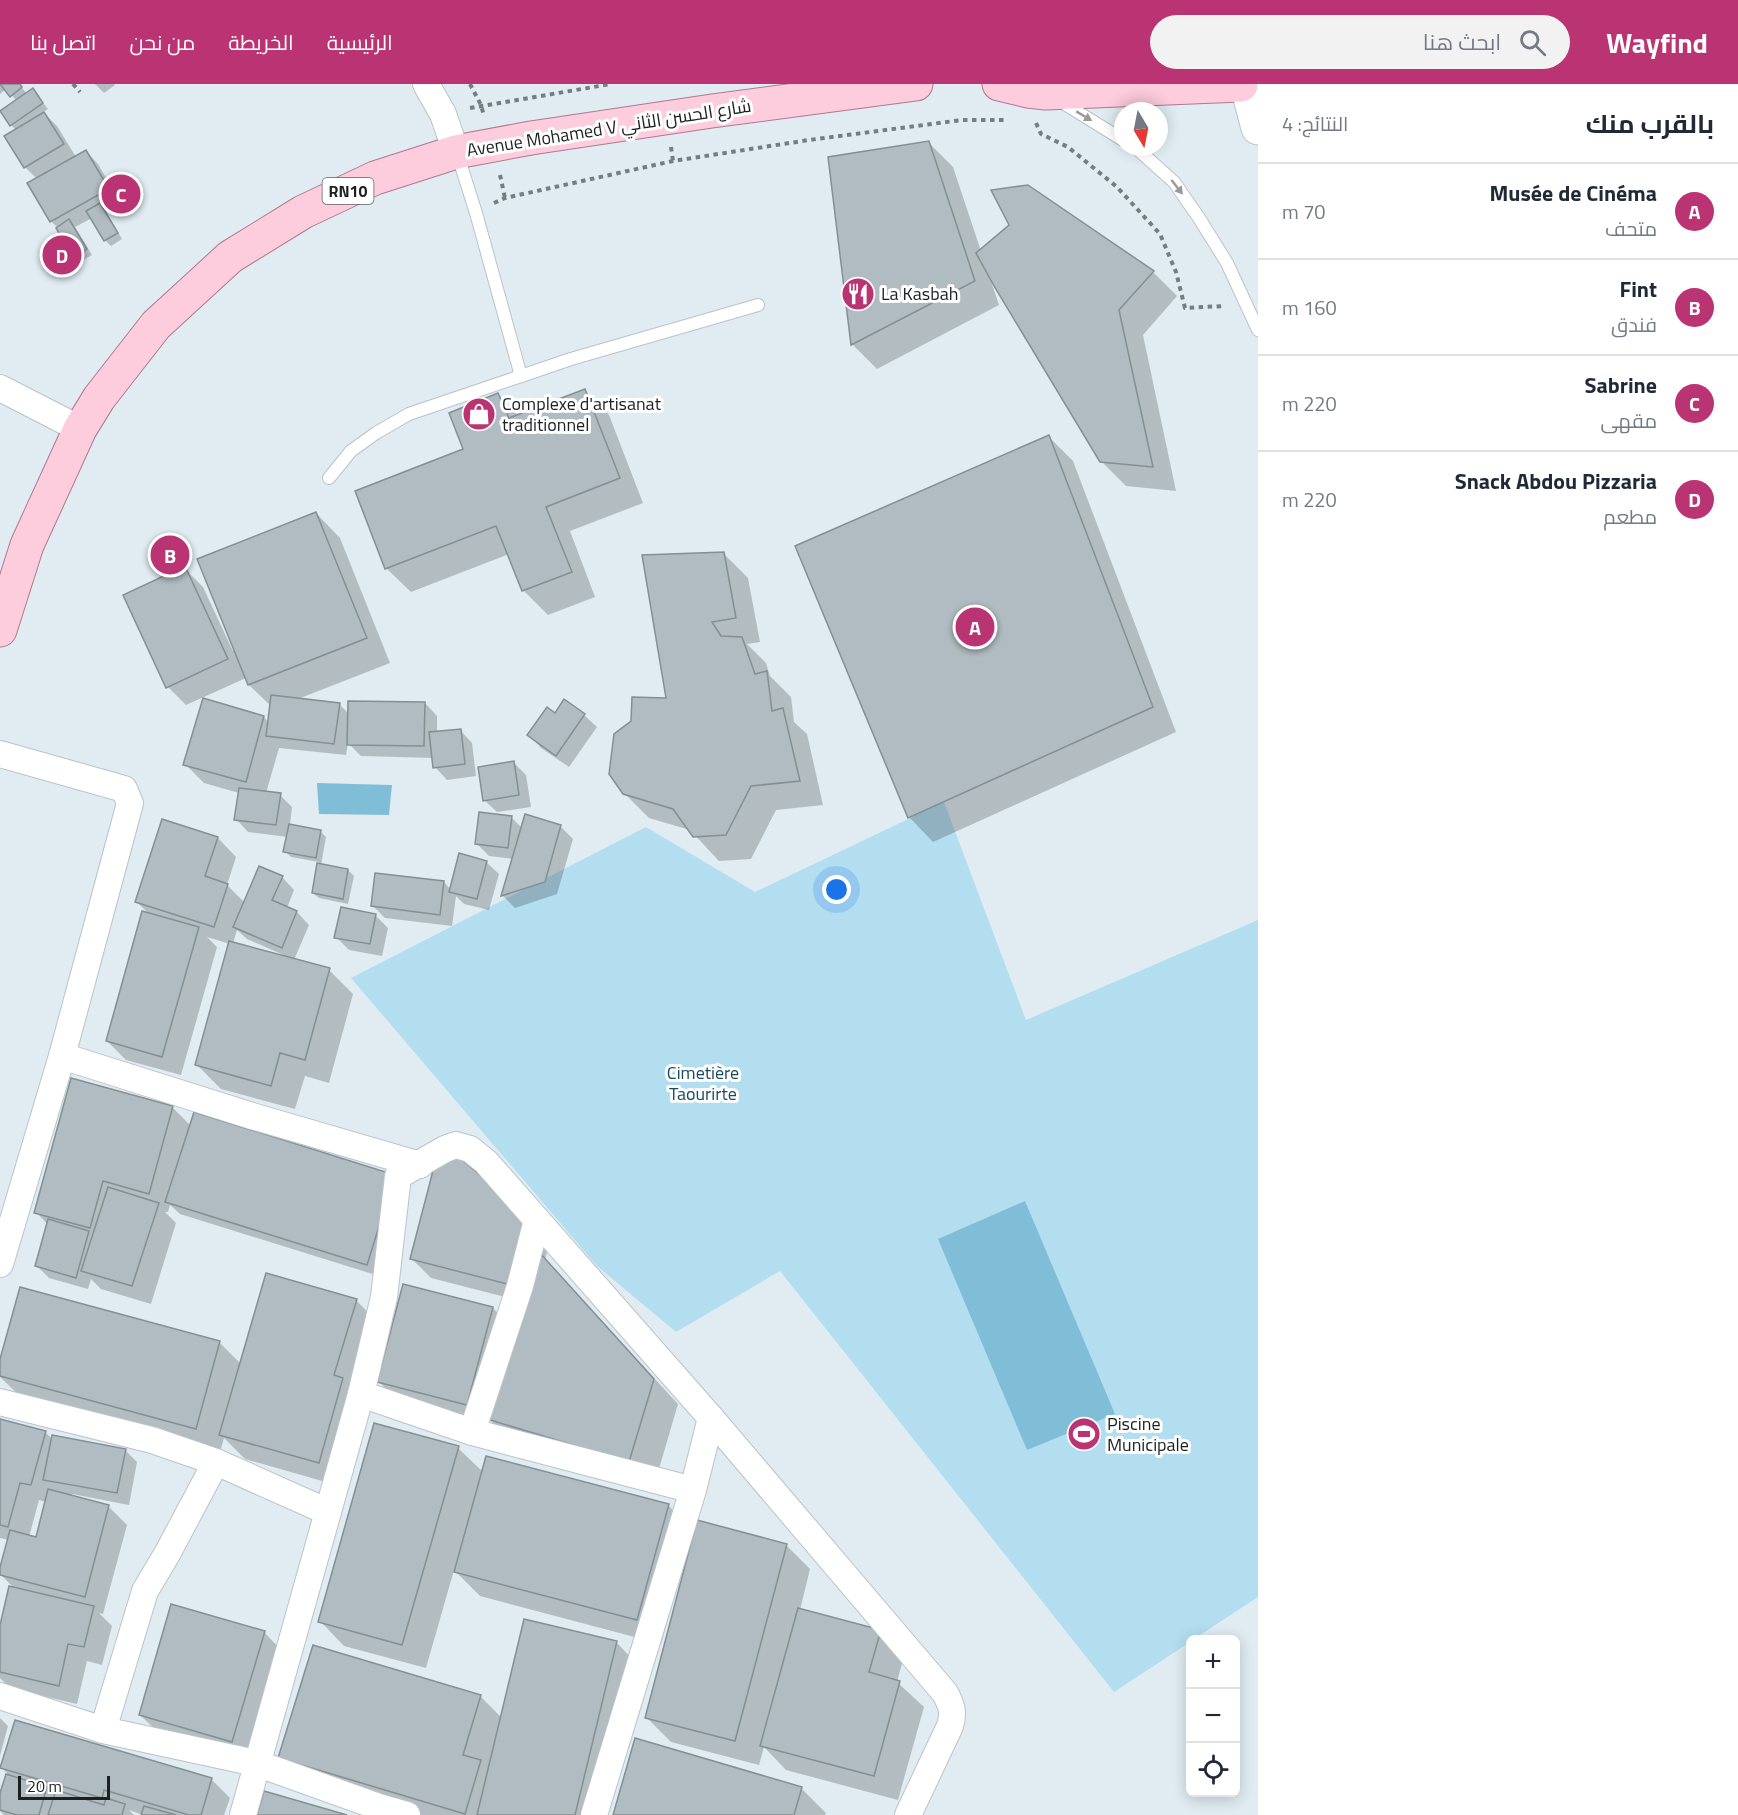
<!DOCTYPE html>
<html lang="ar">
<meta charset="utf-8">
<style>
:root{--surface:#fff;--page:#f2f2f3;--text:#1f2937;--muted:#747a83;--line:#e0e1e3;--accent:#ba3372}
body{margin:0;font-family:"Titillium Web",Cairo,sans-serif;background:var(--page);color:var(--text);direction:rtl}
.controls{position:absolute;right:18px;bottom:18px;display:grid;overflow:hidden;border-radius:9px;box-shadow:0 3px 15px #0003}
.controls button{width:54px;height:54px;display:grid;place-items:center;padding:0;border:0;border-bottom:2px solid var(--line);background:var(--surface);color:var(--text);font:30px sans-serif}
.compass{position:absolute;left:1114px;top:18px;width:54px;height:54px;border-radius:50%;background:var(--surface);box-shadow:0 3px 15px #0003;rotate:170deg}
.scale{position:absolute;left:18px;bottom:15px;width:92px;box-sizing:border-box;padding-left:6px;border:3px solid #1b2021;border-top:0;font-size:16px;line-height:21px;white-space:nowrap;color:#1b2021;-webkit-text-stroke:4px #fff;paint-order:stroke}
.you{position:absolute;left:837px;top:806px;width:21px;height:21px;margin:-15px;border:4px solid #fff;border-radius:50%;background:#1a73e8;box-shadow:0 0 0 9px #1a73e833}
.badge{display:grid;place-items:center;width:39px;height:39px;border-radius:50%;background:var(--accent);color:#fff;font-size:20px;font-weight:700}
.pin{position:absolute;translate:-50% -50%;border:3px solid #fff;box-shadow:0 2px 6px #0006}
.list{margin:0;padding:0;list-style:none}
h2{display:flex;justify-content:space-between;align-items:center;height:78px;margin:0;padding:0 24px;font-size:26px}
h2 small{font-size:20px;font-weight:400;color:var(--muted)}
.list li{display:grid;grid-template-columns:39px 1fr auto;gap:18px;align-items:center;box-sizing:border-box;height:96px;padding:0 24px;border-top:2px solid var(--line)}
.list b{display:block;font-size:22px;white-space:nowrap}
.list p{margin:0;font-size:20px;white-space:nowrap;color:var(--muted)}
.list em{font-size:20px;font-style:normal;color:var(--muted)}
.icon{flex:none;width:33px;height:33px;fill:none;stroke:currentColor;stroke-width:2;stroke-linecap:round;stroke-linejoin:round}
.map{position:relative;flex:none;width:1258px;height:1731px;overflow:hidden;direction:ltr}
header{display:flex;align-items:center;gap:36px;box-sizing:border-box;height:84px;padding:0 30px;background:var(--accent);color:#fff}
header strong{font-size:28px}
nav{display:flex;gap:33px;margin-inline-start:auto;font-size:21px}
.search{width:420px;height:54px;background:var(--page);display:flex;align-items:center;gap:15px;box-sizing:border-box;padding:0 21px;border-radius:33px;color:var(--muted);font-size:22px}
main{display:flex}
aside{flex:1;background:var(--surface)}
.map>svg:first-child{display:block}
</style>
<header>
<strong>Wayfind</strong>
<div class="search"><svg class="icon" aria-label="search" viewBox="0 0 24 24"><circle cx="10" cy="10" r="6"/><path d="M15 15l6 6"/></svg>ابحث هنا</div>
<nav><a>الرئيسية</a><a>الخريطة</a><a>من نحن</a><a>اتصل بنا</a></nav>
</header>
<main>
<aside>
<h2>بالقرب منك<small>النتائج: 4</small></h2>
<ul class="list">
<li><span class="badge">A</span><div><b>Musée de Cinéma</b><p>متحف</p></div><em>70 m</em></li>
<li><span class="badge">B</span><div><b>Fint</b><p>فندق</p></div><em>160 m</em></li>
<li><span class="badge">C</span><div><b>Sabrine</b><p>مقهى</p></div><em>220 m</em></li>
<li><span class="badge">D</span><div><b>Snack Abdou Pizzaria</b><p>مطعم</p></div><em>220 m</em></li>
</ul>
</aside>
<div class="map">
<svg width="1258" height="1731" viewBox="0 0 1258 1731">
<rect width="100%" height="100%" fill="#e0ecf2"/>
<polygon fill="#b3def0" points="944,718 1026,936 1258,836 1258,1513 1194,1555 1190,1556 1190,1558 1114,1608 780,1187 676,1248 597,1182 351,894 646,743 755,808"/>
<g fill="#80bed7">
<polygon points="317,699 392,701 389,731 319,730"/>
<polygon points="1025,1117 1115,1330 1027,1366 938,1155"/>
</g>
<g fill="#0003" fill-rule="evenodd">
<polygon points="0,0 19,0 27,10 33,6 48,25 43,28 57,42 76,73 86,67 98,80 120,118 105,126 122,155 111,162 105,156 92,134 75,143 92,171 80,178 74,172 57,143 51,137 37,95 25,83 6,52 16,46 11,41 17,17 6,5 0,10"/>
<polygon points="95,0 114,0 115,1 104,9"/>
<polygon points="929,59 953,83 981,167 1153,188 1177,212 1143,251 1176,407 1126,402 1101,377 992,197 991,197 999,221 877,285 853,261 830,75"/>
<polygon points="584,307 609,331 643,419 570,447 595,513 548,531 524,507 509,470 411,508 386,484 465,366 498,311 519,332"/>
<polygon points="1049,353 1073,377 1176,648 933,758 909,733"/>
<polygon points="316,429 340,454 390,579 298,615 339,620 349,630 425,619 437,632 437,649 460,646 472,659 476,692 447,696 435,683 434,674 361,672 348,659 346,671 279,664 266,709 280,711 292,723 290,741 320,747 326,753 321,781 348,786 354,792 348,820 319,814 313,809 319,778 291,773 285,767 288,753 248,748 236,735 239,709 204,699 185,680 264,633 269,639 271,622 249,601 246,594 186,621 168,603 184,484 203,503 233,567 235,566"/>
<polygon points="724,470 748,494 760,558 747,560 766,579 770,592 791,613 794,638 807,650 823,721 776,726 751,775 719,777 690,746 649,734 624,709 668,616"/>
<polygon points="565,617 584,631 597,643 569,683 541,664 529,651 555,631"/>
<polygon points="513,678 526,691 531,723 497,728 484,716"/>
<polygon points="511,733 523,745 560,742 573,755 557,810 515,824 503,812 514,775 489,772 476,759"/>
<path d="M218 754 236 773 227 801 245 819 282 793 294 806 287 824 297 828 309 841 294 876 329 886 353 910 329 999 305 992 295 1025 221 1005 196 980 230 860 207 853 217 863 181 991 126 976 107 957 150 831 137 818ZM237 846 247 855 288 873V875L233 859Z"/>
<polygon points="486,778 499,790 489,826 464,820 456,812 452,842 385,834 373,822 444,798 451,806"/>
<polygon points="375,831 388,844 382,872 349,866 336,853"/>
<polygon points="172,1023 191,1042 407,1105 379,1192 180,1130 170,1121 168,1128 165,1128 176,1139 151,1220 101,1205 91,1195 88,1205 49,1194 37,1182 48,1141 36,1128"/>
<polygon points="550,1156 545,1176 678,1320 654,1402 513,1359 487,1333 486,1339 397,1316 379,1298 493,1224 511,1243 525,1218 431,1194 412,1175"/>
<polygon points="356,1216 380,1241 343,1403 245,1375 224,1354 220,1368 22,1314 0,1293 0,1281 219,1258 241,1280"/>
<path d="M0 1337 45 1348 53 1356 125 1366 137 1378 129 1421 72 1410 71 1413 108 1422 127 1441 103 1530 99 1529 112 1542 102 1581 87 1577 77 1620 10 1604 0 1594V1547L15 1505 0 1490 9 1456 0 1454ZM39 1416 46 1418 37 1455 29 1453Z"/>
<polygon points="458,1364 483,1388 668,1421 692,1446 661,1560 480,1512 454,1486 426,1584 344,1562 320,1537"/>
<polygon points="786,1461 810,1485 800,1526 880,1548 904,1572 897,1598 924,1623 898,1716 786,1686 764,1663 759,1681 671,1658 647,1634"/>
<polygon points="264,1548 282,1567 251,1676 159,1649 140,1631"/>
<polygon points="616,1558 640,1583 605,1731 416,1731 305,1698 280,1673 480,1612 502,1634"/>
<polygon points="0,1634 8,1642 0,1672"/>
<polygon points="2,1684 211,1695 230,1714 224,1731 143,1731 129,1726 134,1731 4,1731 0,1727 0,1714 12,1694"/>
<polygon points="801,1704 826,1729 825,1731 615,1731"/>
</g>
<g fill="#b0bcc1" stroke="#838f93" stroke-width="1.5">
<polygon points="0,0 20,0 22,3 10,13"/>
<polygon points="33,4 43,19 10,42 0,27"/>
<polygon points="44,28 64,60 24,84 4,52"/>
<polygon points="929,57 975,197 851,261 828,73"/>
<polygon points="86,66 109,105 50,138 27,99"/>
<polygon points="1028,101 1154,187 1119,226 1153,383 1100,378 994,202 976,169 1009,141 991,106"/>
<polygon points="100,119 118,149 104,157 86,127"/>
<polygon points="69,135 87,165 73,173 56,144"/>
<polygon points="585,305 620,394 546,423 572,488 522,507 496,442 385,485 355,407 463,365 449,329 498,309 509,334"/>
<polygon points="1049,351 1153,623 908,734 795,462"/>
<polygon points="316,428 367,554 248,601 197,475"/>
<polygon points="724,468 736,534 712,538 721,552 742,553 755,590 767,587 772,627 783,624 800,697 751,702 726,751 693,753 673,725 623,710 609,690 614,650 631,637 632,613 666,614 642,471"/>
<polygon points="185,482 228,575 166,604 123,511"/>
<polygon points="271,611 340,619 334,660 266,652"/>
<polygon points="203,614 264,632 246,698 183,681"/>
<polygon points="564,615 585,630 556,672 527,651 547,623 555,629"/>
<polygon points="348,617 425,618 424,662 347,661"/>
<polygon points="461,645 465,680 433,684 429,648"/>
<polygon points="514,677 519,711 483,717 478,683"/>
<polygon points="239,704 281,709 276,741 234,736"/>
<polygon points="479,728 512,732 508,764 475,760"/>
<polygon points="525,730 561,741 545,798 501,812"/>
<polygon points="162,735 218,753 205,792 228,800 214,843 135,818"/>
<polygon points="289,740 321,746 316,774 283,768"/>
<polygon points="459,769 487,777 477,815 449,808"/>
<polygon points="317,779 348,785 343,815 312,809"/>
<polygon points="259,782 283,792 272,816 297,827 282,864 233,843"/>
<polygon points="375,789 444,797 440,831 371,822"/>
<polygon points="341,823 376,830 370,860 334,854"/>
<polygon points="142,827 199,843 162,973 106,957"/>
<polygon points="229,857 330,884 305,976 280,969 271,1002 195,981"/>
<polygon points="71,994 173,1022 149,1110 103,1097 90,1144 34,1129"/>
<polygon points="194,1028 395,1091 367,1181 165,1118"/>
<polygon points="459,1073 532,1136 515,1202 410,1175 435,1079"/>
<polygon points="108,1103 159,1119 132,1202 81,1187"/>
<polygon points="48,1135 89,1147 76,1194 35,1182"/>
<polygon points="539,1168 654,1295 629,1378 487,1335"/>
<polygon points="266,1189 357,1215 334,1291 343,1294 319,1379 219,1351"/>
<polygon points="403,1200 493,1223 467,1321 377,1298"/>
<polygon points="20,1203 220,1257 196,1345 0,1292 0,1275"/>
<polygon points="0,1335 46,1347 31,1401 20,1399 8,1443 0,1441"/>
<polygon points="374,1339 459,1362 402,1561 318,1538"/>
<polygon points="52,1351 126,1365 117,1409 43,1396"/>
<polygon points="486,1372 669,1420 637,1536 454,1488"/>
<polygon points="48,1405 109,1421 85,1513 0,1491 0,1483 10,1446 36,1453"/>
<polygon points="697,1436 787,1460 735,1657 645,1634"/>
<polygon points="9,1502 94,1522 84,1563 68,1560 59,1602 0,1588 0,1541"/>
<polygon points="171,1520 265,1547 232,1658 139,1631"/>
<polygon points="798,1524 881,1546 869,1588 900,1597 874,1692 760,1662"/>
<polygon points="524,1535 617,1557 575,1731 477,1731"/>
<polygon points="313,1561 481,1611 463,1671 481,1676 465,1730 278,1674"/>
<polygon points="15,1636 212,1694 201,1731 189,1731 104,1706 102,1714 0,1684"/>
<polygon points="635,1654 802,1703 794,1731 613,1731"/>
<polygon points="6,1690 47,1703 39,1731 17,1731 0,1726 0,1709"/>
<polygon points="56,1706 104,1721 106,1714 125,1720 122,1731 48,1731"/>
<polygon points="264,1707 347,1731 257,1731"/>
<polygon points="144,1722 176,1731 141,1731"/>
</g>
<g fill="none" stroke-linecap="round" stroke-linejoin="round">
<defs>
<g id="lane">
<polyline points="1060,17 1123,56"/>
<polyline points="1135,63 1174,98 1199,134 1227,179 1258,246"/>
<polyline points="521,292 571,275 758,221"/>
<polyline points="329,394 351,367 376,349 409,330 521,292 476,129 457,69"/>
</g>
<g id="street">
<polyline points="426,0 443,30 456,68"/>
<polyline points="0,304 80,345"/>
<polyline points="0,670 124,705 130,719 62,972 0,1180"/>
<polyline points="62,972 252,1032 420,1081"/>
<polyline points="361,1310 472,1348 693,1406"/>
<polyline points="0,1318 152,1356 216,1378 328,1428"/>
<polyline points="472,1348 520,1202 537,1136"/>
<polyline points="0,1612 103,1646 256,1679 379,1723 407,1731"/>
<polyline points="103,1646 145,1507 167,1470 216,1378"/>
<path d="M243 1731 361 1310 384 1213 398 1092 445 1065 456 1061 470 1065 486 1078 711 1334 945 1609C952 1622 954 1629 950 1642L908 1731"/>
<polyline points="594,1731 693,1406 711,1334"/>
</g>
<polyline id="secondary" points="1248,6 1258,44"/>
<g id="primary">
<polyline points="999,0 1028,7 1046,9 1241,1"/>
<polyline points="0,546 27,461 80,345 99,314 156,241 230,173 303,128 375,94 456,68 531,54 712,27 916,0"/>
</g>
</defs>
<use href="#lane" stroke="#b8c4c9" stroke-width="14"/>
<use href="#street" stroke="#b8c4c9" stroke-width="28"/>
<use href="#secondary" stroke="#b8c4c9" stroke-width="35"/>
<use href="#primary" stroke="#ad7a8d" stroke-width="35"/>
<g stroke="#757d80" stroke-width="4" stroke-dasharray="4.5 4.5" stroke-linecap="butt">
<polyline points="73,0 80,8"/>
<polyline points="470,0 481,21 484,32"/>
<polyline points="470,24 611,0"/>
<polyline points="1036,39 1041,50 1068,63 1117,103 1160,150 1176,188 1185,224 1224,222"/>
<polyline points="671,63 673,77"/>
<polyline points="500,91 505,114"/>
<polyline points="494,119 505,114 673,77 809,56 962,36 1004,36"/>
</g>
<use href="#lane" stroke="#fff" stroke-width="12"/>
<use href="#street" stroke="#fff" stroke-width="26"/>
<use href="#secondary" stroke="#fff" stroke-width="33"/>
<use href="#primary" stroke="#fdccdd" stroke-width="33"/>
</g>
<defs><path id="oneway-solid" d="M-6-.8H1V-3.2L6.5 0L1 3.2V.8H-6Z" transform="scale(1.5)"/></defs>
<g fill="#989b9b">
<use href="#oneway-solid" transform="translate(1084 32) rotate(31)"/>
<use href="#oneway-solid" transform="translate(1177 103) rotate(52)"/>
</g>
<defs>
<symbol id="restaurant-disc" viewBox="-11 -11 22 22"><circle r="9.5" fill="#ba3372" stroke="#fff"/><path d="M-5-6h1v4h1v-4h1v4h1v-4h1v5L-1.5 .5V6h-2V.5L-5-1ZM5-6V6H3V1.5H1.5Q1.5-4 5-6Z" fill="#fff"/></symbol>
<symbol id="shop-disc" viewBox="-11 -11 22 22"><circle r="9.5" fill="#ba3372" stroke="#fff"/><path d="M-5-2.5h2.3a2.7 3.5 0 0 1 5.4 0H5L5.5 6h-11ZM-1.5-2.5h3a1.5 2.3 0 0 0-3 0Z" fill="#fff"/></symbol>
<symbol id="stadium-disc" viewBox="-11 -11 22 22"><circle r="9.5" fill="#ba3372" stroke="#fff"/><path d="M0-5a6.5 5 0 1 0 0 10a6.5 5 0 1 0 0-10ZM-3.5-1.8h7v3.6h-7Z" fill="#fff"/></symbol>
</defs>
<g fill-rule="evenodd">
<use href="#restaurant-disc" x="839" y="191" width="38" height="38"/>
<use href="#shop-disc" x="460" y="311" width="38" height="38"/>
<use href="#stadium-disc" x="1065" y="1331" width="38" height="38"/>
</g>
<g text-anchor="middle" stroke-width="6" stroke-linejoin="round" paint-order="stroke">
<rect fill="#fff" stroke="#5f6364" stroke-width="1.5" x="322.5" y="94" width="51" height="26" rx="4.5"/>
<g font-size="16" font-weight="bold" fill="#1b2021">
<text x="348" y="113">RN10</text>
</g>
<g font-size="18" fill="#1b2021" stroke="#fff">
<text transform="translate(609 44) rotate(-9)" y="6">Avenue Mohamed V شارع الحسن الثاني</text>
</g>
<g font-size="18" fill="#1b2021" stroke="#fff" text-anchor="start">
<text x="881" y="216">La Kasbah</text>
<text x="502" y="326">Complexe d'artisanat<tspan x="502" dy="21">traditionnel</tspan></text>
<text x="1107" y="1346">Piscine<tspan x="1107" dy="21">Municipale</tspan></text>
</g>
<g font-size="18" fill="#174b5d" stroke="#fff">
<text x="703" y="995">Cimetière<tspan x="703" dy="21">Taourirte</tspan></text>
</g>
</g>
</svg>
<div class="controls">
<button>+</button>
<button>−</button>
<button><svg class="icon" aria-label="locate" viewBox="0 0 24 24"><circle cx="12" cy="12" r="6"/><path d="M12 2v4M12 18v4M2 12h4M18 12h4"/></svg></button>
</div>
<svg class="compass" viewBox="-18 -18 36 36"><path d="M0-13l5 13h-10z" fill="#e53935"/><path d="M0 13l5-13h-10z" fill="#747a83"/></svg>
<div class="scale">20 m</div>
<div class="you"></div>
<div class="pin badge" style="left:975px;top:543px">A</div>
<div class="pin badge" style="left:170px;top:471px">B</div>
<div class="pin badge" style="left:121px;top:110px">C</div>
<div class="pin badge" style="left:62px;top:171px">D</div>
</div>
</main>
